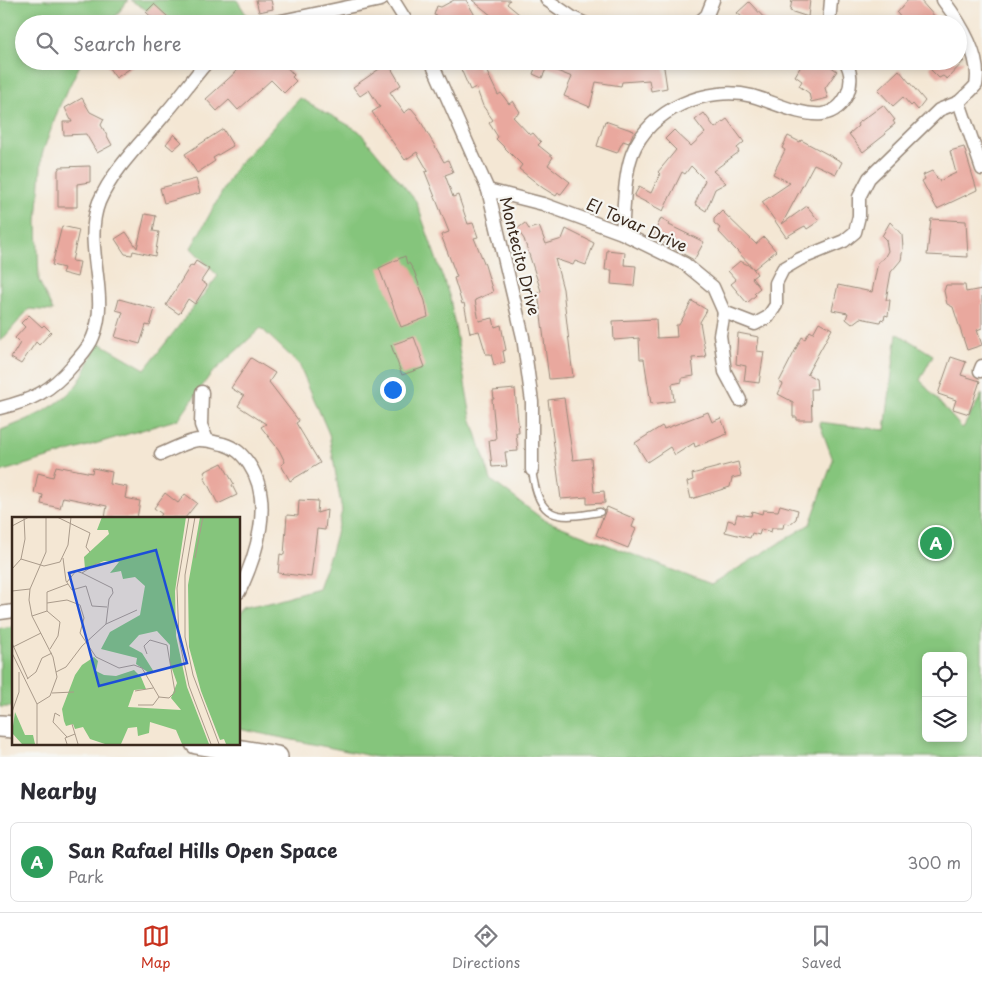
<!DOCTYPE html>
<style>
:root{--surface:#fff;--page:#f2f2f3;--text:#2b2b33;--muted:#7c7c81;--line:#e1e1e2;--accent:#c8321e}
body{margin:0;font-family:"Playpen Sans",sans-serif;background:var(--page);color:var(--text)}
.controls{position:absolute;right:15px;bottom:15px;display:grid;overflow:hidden;border-radius:8px;box-shadow:0 2px 8px #0003}
.controls button{width:45px;height:45px;display:grid;place-items:center;padding:0;border:0;border-bottom:1px solid var(--line);background:var(--surface);color:var(--text);font:25px sans-serif}
.you{position:absolute;left:392px;top:389px;width:18px;height:18px;margin:-12px;border:4px solid #fff;border-radius:50%;background:#1a73e8;box-shadow:0 0 0 8px #1a73e833}
.badge{display:grid;place-items:center;width:32px;height:32px;border-radius:50%;background:var(--accent);color:#fff;font-size:16px;font-weight:700}
.pin{position:absolute;translate:-50% -50%;border:2px solid #fff;box-shadow:0 1px 5px #0006}
.list{margin:0;padding:0;list-style:none}
h2{display:flex;justify-content:space-between;align-items:center;height:65px;margin:0;padding:0 20px;font-size:21px}
h2 small{font-size:16px;font-weight:400;color:var(--muted)}
.list li{display:grid;grid-template-columns:32px 1fr auto;gap:15px;align-items:center;box-sizing:border-box;height:80px;margin:0 10px 10px;padding:0 10px;border:1px solid var(--line);border-radius:8px}
.list b{display:block;font-size:19px;white-space:nowrap}
.list p{margin:0;font-size:16px;white-space:nowrap;color:var(--muted)}
.list em{font-size:16px;font-style:normal;color:var(--muted)}
.icon{flex:none;width:28px;height:28px;fill:none;stroke:currentColor;stroke-width:2;stroke-linecap:round;stroke-linejoin:round}
.map{position:relative;flex:none;width:982px;height:757px;overflow:hidden}
.search{position:absolute;background:var(--surface);box-shadow:0 2px 8px #0003;left:15px;right:15px;top:15px;height:55px;display:flex;align-items:center;gap:12px;box-sizing:border-box;padding:0 18px;border-radius:28px;color:var(--muted);font-size:19px}
.sheet{height:155px;background:var(--surface)}
nav{display:flex;justify-content:space-around;align-items:center;box-sizing:border-box;height:70px;border-top:1px solid var(--line);background:var(--surface);font-size:14px;color:var(--muted)}
nav a{display:grid;justify-items:center;gap:2px}
nav .on{color:var(--accent)}
.map>svg:first-child{display:block}
</style>
<div class="map">
<svg width="982" height="757" viewBox="0 0 982 757">
<rect width="100%" height="100%" fill="#f6f6f2"/>
<filter id="ink" filterUnits="userSpaceOnUse"><feTurbulence type="fractalNoise" baseFrequency=".02" numOctaves="2"/><feDisplacementMap in="SourceGraphic" scale="10" xChannelSelector="R" yChannelSelector="G"/><feConvolveMatrix kernelMatrix="1 2 1 2 8 2 1 2 1" color-interpolation-filters="sRGB"/></filter>
<filter id="wash" filterUnits="userSpaceOnUse"><feTurbulence type="fractalNoise" baseFrequency=".0096" numOctaves="4" result="noise"/><feDisplacementMap in="SourceGraphic" scale="20" xChannelSelector="R" yChannelSelector="G"/><feGaussianBlur stdDeviation="1.12" result="paint"/><feColorMatrix in="noise" values="0 0 0 0 0 0 0 0 0 0 0 0 0 0 0 0 0 1.4 0 .05"/><feComposite in="paint" operator="in"/></filter>
<g filter="url(#wash)">
<rect width="100%" height="100%" fill="#f4e7d4"/>
<g fill="#85c57c" stroke="#60784d" fill-rule="evenodd">
<polygon points="0,0 128,0 110,24 24,24 24,61 82,61 60,105 42,154 37,222 39,281 53,311 29,309 0,342"/>
<polygon points="130,0 237,0 247,16 236,24 170,24"/>
<path d="M300 98 359 131 416 201 450 298 471 417 491 480 544 520 711 585 810 524 833 460 819 422 885 430 897 333 933 355 920 380 961 427 963 428 982 394V757H376L239 729V616L246 608 318 588 331 552 342 511 329 434 299 364 261 328 210 375 179 419 0 472 1 430C28 420 55 409 75 387 85 375 91 356 98 342L145 369 218 276 191 248 236 167ZM926 656H963V738H926Z"/>
<polygon points="14,627 14,707 0,707 0,629"/>
</g>
<g id="blocks">
<g fill="#e9a89e">
<polygon points="256,0 271,0 273,9 259,12"/>
<polygon points="454,0 466,0 480,24 460,24 434,15 437,6 441,7"/>
<polygon points="472,0 510,0 507,4 531,24 502,24"/>
<polygon points="792,0 810,0 808,17 790,11"/>
<polygon points="908,0 920,0 936,18 929,24 906,24 897,13"/>
<polygon points="749,2 770,24 735,24 742,17 737,13"/>
<polygon points="154,4 168,17 162,24 159,24 146,12"/>
<polygon points="104,61 141,61 116,78"/>
<polygon points="243,61 281,61 294,75 292,77 296,81 284,93 271,80 238,110 229,100 217,111 206,99 237,71 235,69"/>
<polygon points="472,61 475,61 479,70 485,68 498,95 501,93 509,104 513,101 520,112 513,117 530,135 533,133 541,142 538,145 553,157 548,165 570,182 561,194 558,193 556,196 543,188 519,169 522,165 496,139 498,137 489,123 493,120 483,106 476,87 470,90 460,67"/>
<polygon points="533,61 663,61 667,88 651,91 649,80 622,82 621,86 596,82 590,107 564,96 572,77 547,67 542,78 533,74 537,63"/>
<polygon points="804,61 823,61 837,71 825,88 828,98 811,102 809,93 799,86 802,81 795,76"/>
<polygon points="935,61 964,61 947,79 943,76 939,78 931,70 930,67"/>
<polygon points="388,63 401,85 390,92 404,113 411,108 417,115 444,162 448,160 453,172 445,175 453,197 458,195 468,224 473,223 478,237 474,238 485,265 493,292 475,300 479,321 493,318 495,327 501,325 506,350 503,351 505,362 494,365 491,354 486,354 479,331 470,333 464,303 462,304 454,278 457,277 441,235 449,232 425,172 428,171 417,152 405,160 372,112 380,107 369,90 360,96 353,87"/>
<polygon points="899,70 925,101 918,110 913,104 911,106 903,97 893,106 878,90"/>
<polygon points="82,98 90,112 104,119 101,125 112,145 97,153 86,134 64,135 63,122 72,122 65,108"/>
<polygon points="883,105 895,120 893,121 895,124 885,132 886,134 863,152 849,134 858,126 857,124"/>
<polygon points="704,113 715,128 727,119 744,142 737,148 739,152 713,171 726,183 715,189 706,211 695,204 705,180 691,166 685,174 682,172 663,211 634,196 639,187 651,193 660,174 658,172 676,150 665,139 674,130 691,146 705,133 695,120"/>
<polygon points="605,121 634,131 629,143 623,141 617,153 597,146"/>
<polygon points="223,129 233,146 213,158 215,161 197,173 185,154"/>
<polygon points="174,134 182,142 173,150 166,144"/>
<polygon points="788,136 800,142 801,140 842,162 836,174 814,164 782,224 807,206 819,221 807,229 805,226 801,228 786,237 762,202 790,183 773,174 785,150 782,148"/>
<polygon points="964,147 977,190 937,209 922,181 925,179 923,175 932,171 939,181 956,173 950,151"/>
<polygon points="90,166 90,182 77,184 77,207 58,207 58,170 60,167"/>
<polygon points="196,179 200,193 164,203 160,188"/>
<polygon points="722,211 756,244 764,237 776,251 754,269 718,231 720,228 714,223 714,219"/>
<polygon points="145,214 156,216 153,231 159,232 155,256 133,251 132,255 125,254 115,239 126,232 137,248"/>
<polygon points="661,218 670,223 669,225 704,242 694,260 653,237"/>
<polygon points="931,219 966,221 968,257 927,255"/>
<polygon points="890,222 902,235 903,248 901,260 891,272 886,300 890,300 888,316 885,315 884,320 881,319 880,322 860,318 852,324 846,319 848,313 832,310 838,285 872,292 878,262 884,258 888,251 886,240 882,236"/>
<polygon points="525,223 529,229 539,226 546,244 562,239 566,229 594,243 586,265 575,261 573,265 555,259 563,289 573,377 549,379 538,292 541,291 524,239 517,229"/>
<polygon points="62,226 79,230 72,261 80,262 77,277 62,273 64,268 52,265"/>
<polygon points="607,250 625,252 624,265 636,266 634,286 611,284 612,270 605,270"/>
<polygon points="405,256 407,264 409,263 414,271 425,301 428,317 401,327 379,268"/>
<polygon points="196,261 209,269 201,281 207,285 195,304 188,299 179,314 166,305 191,265 193,266"/>
<polygon points="740,261 752,267 757,274 752,278 760,288 754,293 756,295 747,303 731,284 736,280 728,271"/>
<polygon points="946,285 965,285 966,292 982,289 982,328 977,330 982,345 967,350 953,307 947,304 944,291"/>
<polygon points="119,299 155,309 150,326 146,325 140,344 115,337 123,312 116,310"/>
<polygon points="692,301 707,310 700,322 706,357 692,358 694,376 682,378 682,382 672,384 674,401 651,404 644,359 640,359 639,338 614,340 613,321 656,319 657,338 677,337 676,325 679,325"/>
<polygon points="29,315 42,327 44,325 51,332 39,345 36,342 21,364 11,358 20,343 15,338 25,327 21,323"/>
<polygon points="819,322 832,329 807,374 816,379 817,389 811,389 812,420 797,420 797,417 793,417 793,402 778,394 783,384 779,382 802,337 805,339 810,331 813,333"/>
<polygon points="738,333 759,337 757,351 764,352 759,383 744,381 746,366 736,364"/>
<polygon points="414,337 425,367 402,375 391,345"/>
<polygon points="951,357 966,362 961,375 980,381 969,414 953,409 956,400 938,394"/>
<polygon points="251,358 275,373 269,382 299,421 296,423 320,463 290,481 281,465 285,462 279,450 261,427 266,424 238,406 244,396 231,388"/>
<polygon points="515,389 519,433 516,433 518,451 505,452 507,466 492,467 489,440 496,439 492,399 494,399 493,391"/>
<polygon points="564,398 573,460 591,458 594,492 604,491 605,503 587,504 587,497 561,499 548,400"/>
<polygon points="708,412 712,422 721,418 727,434 695,447 694,443 675,455 670,447 647,462 635,443 662,426 664,429"/>
<polygon points="738,462 741,476 732,478 730,487 691,499 687,482 693,480 692,474"/>
<polygon points="222,463 234,484 232,485 237,495 218,504 204,477 206,476 204,472"/>
<polygon points="56,466 92,473 93,468 112,472 110,484 127,487 125,498 140,501 137,518 105,518 107,506 63,497 60,508 41,504 43,495 34,493 38,473 53,477"/>
<polygon points="165,493 178,503 185,494 197,503 185,518 159,518 162,514 154,508"/>
<polygon points="299,500 318,501 317,513 327,510 325,530 317,529 311,577 278,573 280,554 284,555 287,515 298,516"/>
<polygon points="780,505 798,510 796,519 790,524 784,523 783,528 772,528 771,532 761,529 759,535 752,533 750,538 725,532 728,520 735,522 737,514 751,516 752,511 762,514 763,510 778,511"/>
<polygon points="607,507 635,519 632,527 636,529 628,548 596,535"/>
</g>
</g>
</g>
<g filter="url(#ink)">
<use href="#blocks" fill-opacity="0" stroke="#988879" stroke-width="1"/>
<g fill="none" stroke-linecap="round" stroke-linejoin="round">
<defs>
<path id="service" d="M532 470C539 520 555 520 600 512"/>
<g id="minor">
<polyline points="393,0 408,24"/>
<polyline points="547,0 573,18 586,24"/>
<path d="M943 0C959 21 982 57 976 85 971 91 964 97 959 102L982 169"/>
<polyline points="267,24 381,0"/>
<polyline points="697,24 707,15 713,0"/>
<polyline points="829,24 831,0"/>
<polyline points="431,61 488,190 523,337 532,402 532,470"/>
<polyline points="488,190 543,204 622,233 685,264 713,287 724,312 755,324 768,317 776,305 776,283 783,269 800,259 844,241 855,232 859,216 859,197 869,178 939,110 959,102"/>
<path d="M622 233C624 210 624 176 632 154 649 109 708 85 752 96 774 102 799 116 822 114 846 111 858 81 845 61"/>
<polyline points="724,312 720,335 725,372 740,400"/>
<polyline points="980,371 982,366"/>
<polyline points="202,392 201,425 207,440"/>
<path d="M0 408C33 400 51 391 73 365 80 356 89 348 93 337 111 295 82 245 99 202 113 169 143 141 165 114 180 97 193 78 208 61"/>
<path d="M161 454C171 450 182 444 193 441 202 438 213 442 223 444 236 448 242 454 249 464 274 501 257 555 239 592"/>
<polyline points="0,613 14,611"/>
</g>
<g id="motorway">
<polyline points="0,726 14,727"/>
<polyline points="196,743 277,757"/>
</g>
</defs>
<use href="#service" stroke="#988879" stroke-width="9"/>
<use href="#minor" stroke="#988879" stroke-width="15"/>
<use href="#motorway" stroke="#988879" stroke-width="24"/>
<use href="#service" stroke="#fff" stroke-width="6"/>
<use href="#minor" stroke="#fff" stroke-width="12"/>
<use href="#motorway" stroke="#fff" stroke-width="21"/>
</g>
</g>
<g text-anchor="middle" stroke-width="4.5" stroke-linejoin="round" paint-order="stroke">
<g font-size="16" fill="#3b2a1e" stroke="#f6f6f2">
<text transform="translate(637 225) rotate(24)" y="6">El Tovar Drive</text>
<text transform="translate(520 256) rotate(76)" y="6">Montecito Drive</text>
</g>
</g>
<g transform="translate(12 517)">
<rect width="228" height="228" fill="#f4e7d4"/>
<path d="M90 0H174L163 74 164 119 175 170 197 227H170L164 213 138 205 137 216 126 219 125 210 116 211 109 227H93L78 222 71 210 63 212 61 207 54 209 52 204 50 192 63 158 70 148 82 140 86 144 84 154 92 158 104 159 122 153 129 160 134 172 122 173 116 190 169 193 159 181 165 166 158 146V128L145 114 127 118 117 129 130 136 142 155 137 156 124 147 125 141 89 132 98 115 128 98 133 69 123 60 111 62 109 54 98 56 107 45 92 44 73 52 72 40 97 17 96 13H85ZM188 0H227V227H214L212 222 208 223 189 174 177 130 176 68ZM3 195 13 218H21L23 227H10L0 216Z" fill="#85c57c"/>
<path fill="none" stroke="#aa9b8b" stroke-width="1" d="M45 0 78 16 74 30 78 35M177 0 165 71 167 122 177 169 199 227M183 0 173 58V120L181 158 207 227M0 9 17 0M51 41 54 64 60 73 74 69 80 89 95 90M183 41 191 0M9 42 32 49 48 45 56 28 59 0M0 52 9 42 13 22 12 0M70 56 100 71 101 76M55 65 64 54 70 56 84 47 100 45M0 74 18 72M35 86 55 83 68 88 72 101 68 116 84 140 107 151 122 148 130 151 147 180M35 94 48 105 46 119 38 132M35 94V75L56 67M20 99 35 94M94 107 97 82 101 76M0 126 16 162M1 130 29 116M0 136 25 187V227M135 137 132 129 138 123 155 128 163 175 157 181 147 180M44 155 54 150 70 129 94 107 125 93M15 162 24 155 30 141 40 136M123 174 141 171M40 176 62 175M25 187 38 179 45 160 41 140 20 99 17 83 18 72 34 35V0M126 188H141L147 180M0 195 7 175V155M48 199 43 196 41 205 55 220M60 207 66 227M55 227 53 221 63 217"/>
<path fill="#1d4ed8" fill-opacity="0.15" stroke="#1d4ed8" stroke-width="2.5" d="M144 33 175 146 87 169 57 56Z"/>
<rect width="228" height="228" fill="none" stroke="#3b2a1e" stroke-width="2.5"/>
</g>
</svg>
<div class="controls">
<button><svg class="icon" aria-label="locate" viewBox="0 0 24 24"><circle cx="12" cy="12" r="6"/><path d="M12 2v4M12 18v4M2 12h4M18 12h4"/></svg></button>
<button><svg class="icon" aria-label="layers" viewBox="0 0 24 24"><path d="M12 4l9 5-9 5-9-5zM3 14l9 5 9-5"/></svg></button>
</div>
<div class="you"></div>
<div class="pin badge" style="left:936px;top:543px;background:#2e9e5b">A</div>
<div class="search"><svg class="icon" aria-label="search" viewBox="0 0 24 24"><circle cx="10" cy="10" r="6"/><path d="M15 15l6 6"/></svg>Search here</div>
</div>
<section class="sheet">
<h2>Nearby<small></small></h2>
<ul class="list">
<li><span class="badge" style="background:#2e9e5b">A</span><div><b>San Rafael Hills Open Space</b><p>Park</p></div><em>300 m</em></li>
</ul>
</section>
<nav>
<a class="on"><svg class="icon" aria-label="map" viewBox="0 0 24 24"><path d="M3 6l6-2 6 2 6-2v14l-6 2-6-2-6 2zM9 4v14M15 6v14"/></svg>Map</a>
<a><svg class="icon" aria-label="directions" viewBox="0 0 24 24"><path d="M12 3l9 9-9 9-9-9zM9 14v-3h6M13 9l2 2-2 2"/></svg>Directions</a>
<a><svg class="icon" aria-label="saved" viewBox="0 0 24 24"><path d="M7 4h10v16l-5-4-5 4z"/></svg>Saved</a>
</nav>
